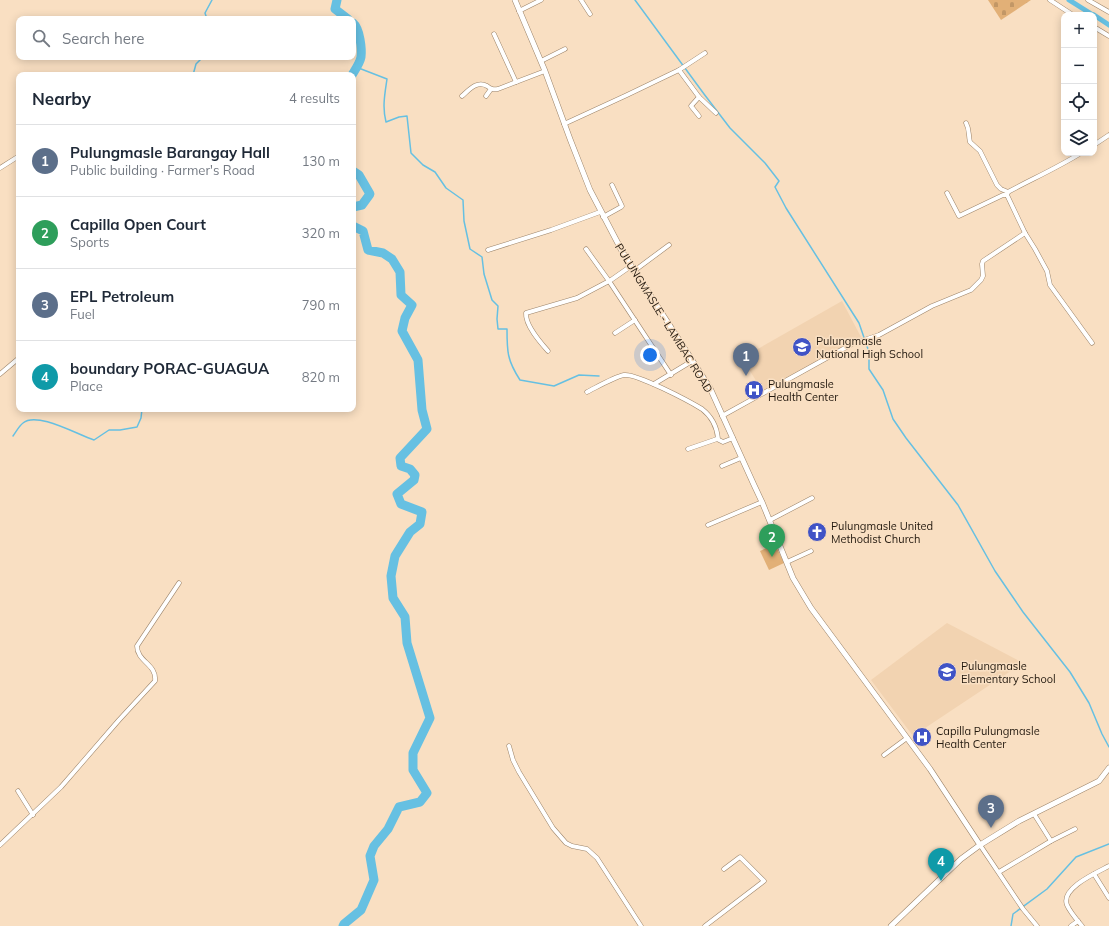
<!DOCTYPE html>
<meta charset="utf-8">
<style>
:root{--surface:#fff;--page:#f2f2f3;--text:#1f2937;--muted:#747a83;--line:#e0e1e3;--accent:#4053c6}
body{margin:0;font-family:Mulish,sans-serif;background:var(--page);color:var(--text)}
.controls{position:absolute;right:12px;top:12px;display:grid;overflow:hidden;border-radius:8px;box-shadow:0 2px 10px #0003}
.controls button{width:36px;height:36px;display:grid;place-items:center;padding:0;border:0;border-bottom:1px solid var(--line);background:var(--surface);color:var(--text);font:20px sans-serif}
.you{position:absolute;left:650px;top:355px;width:14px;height:14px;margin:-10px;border:3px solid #fff;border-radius:50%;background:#1a73e8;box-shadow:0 0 0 6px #1a73e833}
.badge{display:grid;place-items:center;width:26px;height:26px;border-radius:50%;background:var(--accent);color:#fff;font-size:13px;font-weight:700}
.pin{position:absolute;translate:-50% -33px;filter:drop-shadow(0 1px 2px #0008)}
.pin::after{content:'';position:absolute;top:21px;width:14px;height:12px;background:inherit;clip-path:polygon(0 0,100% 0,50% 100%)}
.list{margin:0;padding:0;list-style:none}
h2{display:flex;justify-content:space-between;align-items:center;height:52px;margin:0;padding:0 16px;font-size:17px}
h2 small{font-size:13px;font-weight:400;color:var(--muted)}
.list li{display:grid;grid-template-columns:26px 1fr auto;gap:12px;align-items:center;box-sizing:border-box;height:72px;padding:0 16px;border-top:1px solid var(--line)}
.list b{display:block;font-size:15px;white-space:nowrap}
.list p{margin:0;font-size:13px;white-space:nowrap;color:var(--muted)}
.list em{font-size:13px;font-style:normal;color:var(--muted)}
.icon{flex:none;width:22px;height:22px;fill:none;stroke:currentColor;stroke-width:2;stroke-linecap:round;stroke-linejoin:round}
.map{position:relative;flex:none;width:1109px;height:926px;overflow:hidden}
.search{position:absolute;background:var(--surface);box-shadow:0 2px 10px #0003;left:16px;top:16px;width:340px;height:44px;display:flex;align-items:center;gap:10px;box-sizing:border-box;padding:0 14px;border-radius:8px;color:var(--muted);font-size:15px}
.panel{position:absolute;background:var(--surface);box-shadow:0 2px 10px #0003;left:16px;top:72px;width:340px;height:340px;border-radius:8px}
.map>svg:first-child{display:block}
</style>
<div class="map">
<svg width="1109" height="926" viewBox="0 0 1109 926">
<defs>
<pattern id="cemetery-stones" width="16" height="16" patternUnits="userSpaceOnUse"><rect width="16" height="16" fill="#e2b077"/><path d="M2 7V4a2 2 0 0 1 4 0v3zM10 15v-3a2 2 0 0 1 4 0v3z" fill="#c29766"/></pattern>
</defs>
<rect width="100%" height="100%" fill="#f9dfc2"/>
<g fill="#f2d3b1">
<polygon points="842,301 861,337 763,392 742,358"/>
<polygon points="947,623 1023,663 913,736 871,680"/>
</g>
<polygon fill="url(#cemetery-stones)" points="988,0 1031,0 1001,20"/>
<polygon fill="#e2b077" points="775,544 784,563 769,570 760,551"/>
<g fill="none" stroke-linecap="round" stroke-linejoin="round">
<g stroke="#66c0e2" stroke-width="1.5">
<polyline points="635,0 704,94 730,128 765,163 779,181 775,187 786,208 859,323 869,352 869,369 883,390 893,419 906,438 958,505 995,571 1023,612 1070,672 1089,703 1102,734 1109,747"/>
<polyline points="207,19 205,13 212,0"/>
<path d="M356 67 387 79C385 93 382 107 386 122L399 117 407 116 411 153 423 165 435 172 446 188 463 200 464 221 470 249 482 257 484 274 492 300 498 306 497 319 498 329H507C507 351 507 360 520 380L554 386 579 375 599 376"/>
<polyline points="193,75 196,64 203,57"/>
<path d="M13 436C16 432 19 426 23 423 37 411 78 435 94 440L109 430H120L137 427 141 418 142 409"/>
<polyline points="1011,926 1013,914 1047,889 1076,857 1109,844"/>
</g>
<g stroke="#66c0e2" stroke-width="5">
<polyline points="1069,0 1093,15"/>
<polyline points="1094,15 1109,25"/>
</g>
<g stroke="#66c0e2" stroke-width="9">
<polyline points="337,0 335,9 348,19"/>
<path d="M352 75C355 70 360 63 361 57 362 49 360 29 353 23"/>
<polyline points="353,171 359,175 370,194 362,205 353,207"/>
<polyline points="343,926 344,924 361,910 374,880 370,856 374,846 388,829 399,807 420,802 427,793 413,770 413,753 430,718 407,643 405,617 393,598 391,576 395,556 410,532 420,524 422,512 401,504 397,494 414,480 415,475 410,469 401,466 400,458 427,429 422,410 418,360 402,331 405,318 412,305 401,295 400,272 392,259 383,253 368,250 363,231 353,226"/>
</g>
<defs>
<g id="minor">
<polyline points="581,0 590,14"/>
<polyline points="1050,0 1073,15"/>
<polyline points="1088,0 1109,12"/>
<polyline points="519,11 541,0"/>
<polyline points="1094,27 1109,36"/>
<polyline points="494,34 516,82"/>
<polyline points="541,61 565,49"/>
<polyline points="679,70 705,53"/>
<path d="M462 96C469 90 477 80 487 86 491 89 493 90 498 89L545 71"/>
<polyline points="486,96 491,89"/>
<polyline points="699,97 716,113"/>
<path d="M966 123C970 130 968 134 970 142L980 151 997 185 1001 189 1008 192"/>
<polyline points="564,124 627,95 679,70 699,97 691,106 699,116"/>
<polyline points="1094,145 1109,135"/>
<path d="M1081 153C1057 168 1032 179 1008 192L1007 195 1025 233 1035 249 1047 271 1050 285 1092 343"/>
<polyline points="0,168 19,156"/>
<polyline points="947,193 959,216 1003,195 1007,195"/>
<polyline points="603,217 621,207 622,206 612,185"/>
<polyline points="586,249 609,281 671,375"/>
<polyline points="488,250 551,230 600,212"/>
<polyline points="634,271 669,245"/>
<polyline points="615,333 635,320"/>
<path d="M548 351C540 342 525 325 526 313L577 298 611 280 631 266"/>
<polyline points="0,374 19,358"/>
<polyline points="654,384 692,361"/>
<path d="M587 392C597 387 614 377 624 375 636 373 689 401 702 409 711 416 717 427 718 439"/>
<polyline points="722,416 852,344 879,335 932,306 971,290 981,280 983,276 982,264 983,261 1025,233"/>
<polyline points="688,449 717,439 723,442 733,438"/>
<polyline points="722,466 741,458"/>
<polyline points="770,520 812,498"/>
<polyline points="708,525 762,502"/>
<polyline points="787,562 811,551"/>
<polyline points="509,746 513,760 519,772 553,828 566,843 572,846 587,849 597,858 641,926"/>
<polyline points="884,755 907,738"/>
<polyline points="18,791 33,815"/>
<polyline points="1034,814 1051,841"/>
<path d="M0 845 61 787 119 720 155 681C157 664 137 662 137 646L179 583"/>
<polyline points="980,845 1023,909 1037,926"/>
<polyline points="999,872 1051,841 1075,829"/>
<polyline points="1094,874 1109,898"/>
<polyline points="705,926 764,881 740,857 724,869"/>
<polyline points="1071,926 1078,921"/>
<path d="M1082 926C1077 920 1070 912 1067 905 1060 888 1098 872 1109 866"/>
</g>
<g id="tertiary">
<polyline points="515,0 545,71 570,139 590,190 623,253 710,388 754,485 762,502 793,578 811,608 930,769 980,845"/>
<polyline points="891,926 961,859 980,845 1019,821 1099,781 1109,768"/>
</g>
</defs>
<use href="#minor" stroke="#9c846a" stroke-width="5"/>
<use href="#tertiary" stroke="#9c846a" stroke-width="6"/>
<use href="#minor" stroke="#fff" stroke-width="4"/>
<use href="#tertiary" stroke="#fff" stroke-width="5"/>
</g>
<defs>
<symbol id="school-disc" viewBox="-11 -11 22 22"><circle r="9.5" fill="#4053c6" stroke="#f9dfc2"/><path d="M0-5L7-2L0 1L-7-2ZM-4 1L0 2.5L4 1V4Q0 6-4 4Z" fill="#fff"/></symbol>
<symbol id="hospital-disc" viewBox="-11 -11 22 22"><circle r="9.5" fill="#4053c6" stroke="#f9dfc2"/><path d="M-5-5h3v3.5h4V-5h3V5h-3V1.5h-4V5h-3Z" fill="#fff"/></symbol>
<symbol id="church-disc" viewBox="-11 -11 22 22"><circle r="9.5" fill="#4053c6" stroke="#f9dfc2"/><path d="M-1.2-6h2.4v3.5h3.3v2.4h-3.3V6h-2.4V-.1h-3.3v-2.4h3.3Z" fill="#fff"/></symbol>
</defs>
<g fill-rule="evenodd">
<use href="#school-disc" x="791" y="336" width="22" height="22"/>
<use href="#hospital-disc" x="743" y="379" width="22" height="22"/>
<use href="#church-disc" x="806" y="521" width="22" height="22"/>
<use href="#school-disc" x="936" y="661" width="22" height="22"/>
<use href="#hospital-disc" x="911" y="726" width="22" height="22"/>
</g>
<g text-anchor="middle" stroke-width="3" stroke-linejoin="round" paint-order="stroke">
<g font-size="11" fill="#23190f" stroke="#f9dfc2">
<text transform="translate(664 318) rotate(58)" y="4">PULUNGMASLE - LAMBAC ROAD</text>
</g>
<g font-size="11" fill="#23190f" stroke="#f9dfc2" text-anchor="start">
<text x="816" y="345">Pulungmasle<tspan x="816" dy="13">National High School</tspan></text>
<text x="768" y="388">Pulungmasle<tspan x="768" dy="13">Health Center</tspan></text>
<text x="831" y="530">Pulungmasle United<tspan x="831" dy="13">Methodist Church</tspan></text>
<text x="961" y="670">Pulungmasle<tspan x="961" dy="13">Elementary School</tspan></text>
<text x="936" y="735">Capilla Pulungmasle<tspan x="936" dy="13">Health Center</tspan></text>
</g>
</g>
</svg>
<div class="controls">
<button>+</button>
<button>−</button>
<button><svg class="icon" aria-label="locate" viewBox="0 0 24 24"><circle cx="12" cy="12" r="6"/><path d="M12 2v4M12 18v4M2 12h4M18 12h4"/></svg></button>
<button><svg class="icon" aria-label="layers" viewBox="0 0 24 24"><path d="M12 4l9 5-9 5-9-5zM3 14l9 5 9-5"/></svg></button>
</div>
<div class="you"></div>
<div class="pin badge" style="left:746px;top:376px;background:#5c6f8a">1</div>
<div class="pin badge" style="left:772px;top:557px;background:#2e9e5b">2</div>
<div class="pin badge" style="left:991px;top:828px;background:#5c6f8a">3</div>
<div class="pin badge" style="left:941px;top:881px;background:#0f9aa8">4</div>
<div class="search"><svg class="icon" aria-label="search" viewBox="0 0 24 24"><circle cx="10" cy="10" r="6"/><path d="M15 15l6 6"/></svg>Search here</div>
<section class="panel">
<h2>Nearby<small>4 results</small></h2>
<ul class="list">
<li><span class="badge" style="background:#5c6f8a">1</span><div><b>Pulungmasle Barangay Hall</b><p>Public building · Farmer's Road</p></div><em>130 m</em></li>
<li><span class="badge" style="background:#2e9e5b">2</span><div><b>Capilla Open Court</b><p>Sports</p></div><em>320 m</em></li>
<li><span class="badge" style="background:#5c6f8a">3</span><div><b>EPL Petroleum</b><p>Fuel</p></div><em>790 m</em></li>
<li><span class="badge" style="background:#0f9aa8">4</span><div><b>boundary PORAC-GUAGUA</b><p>Place</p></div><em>820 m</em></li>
</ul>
</section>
</div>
